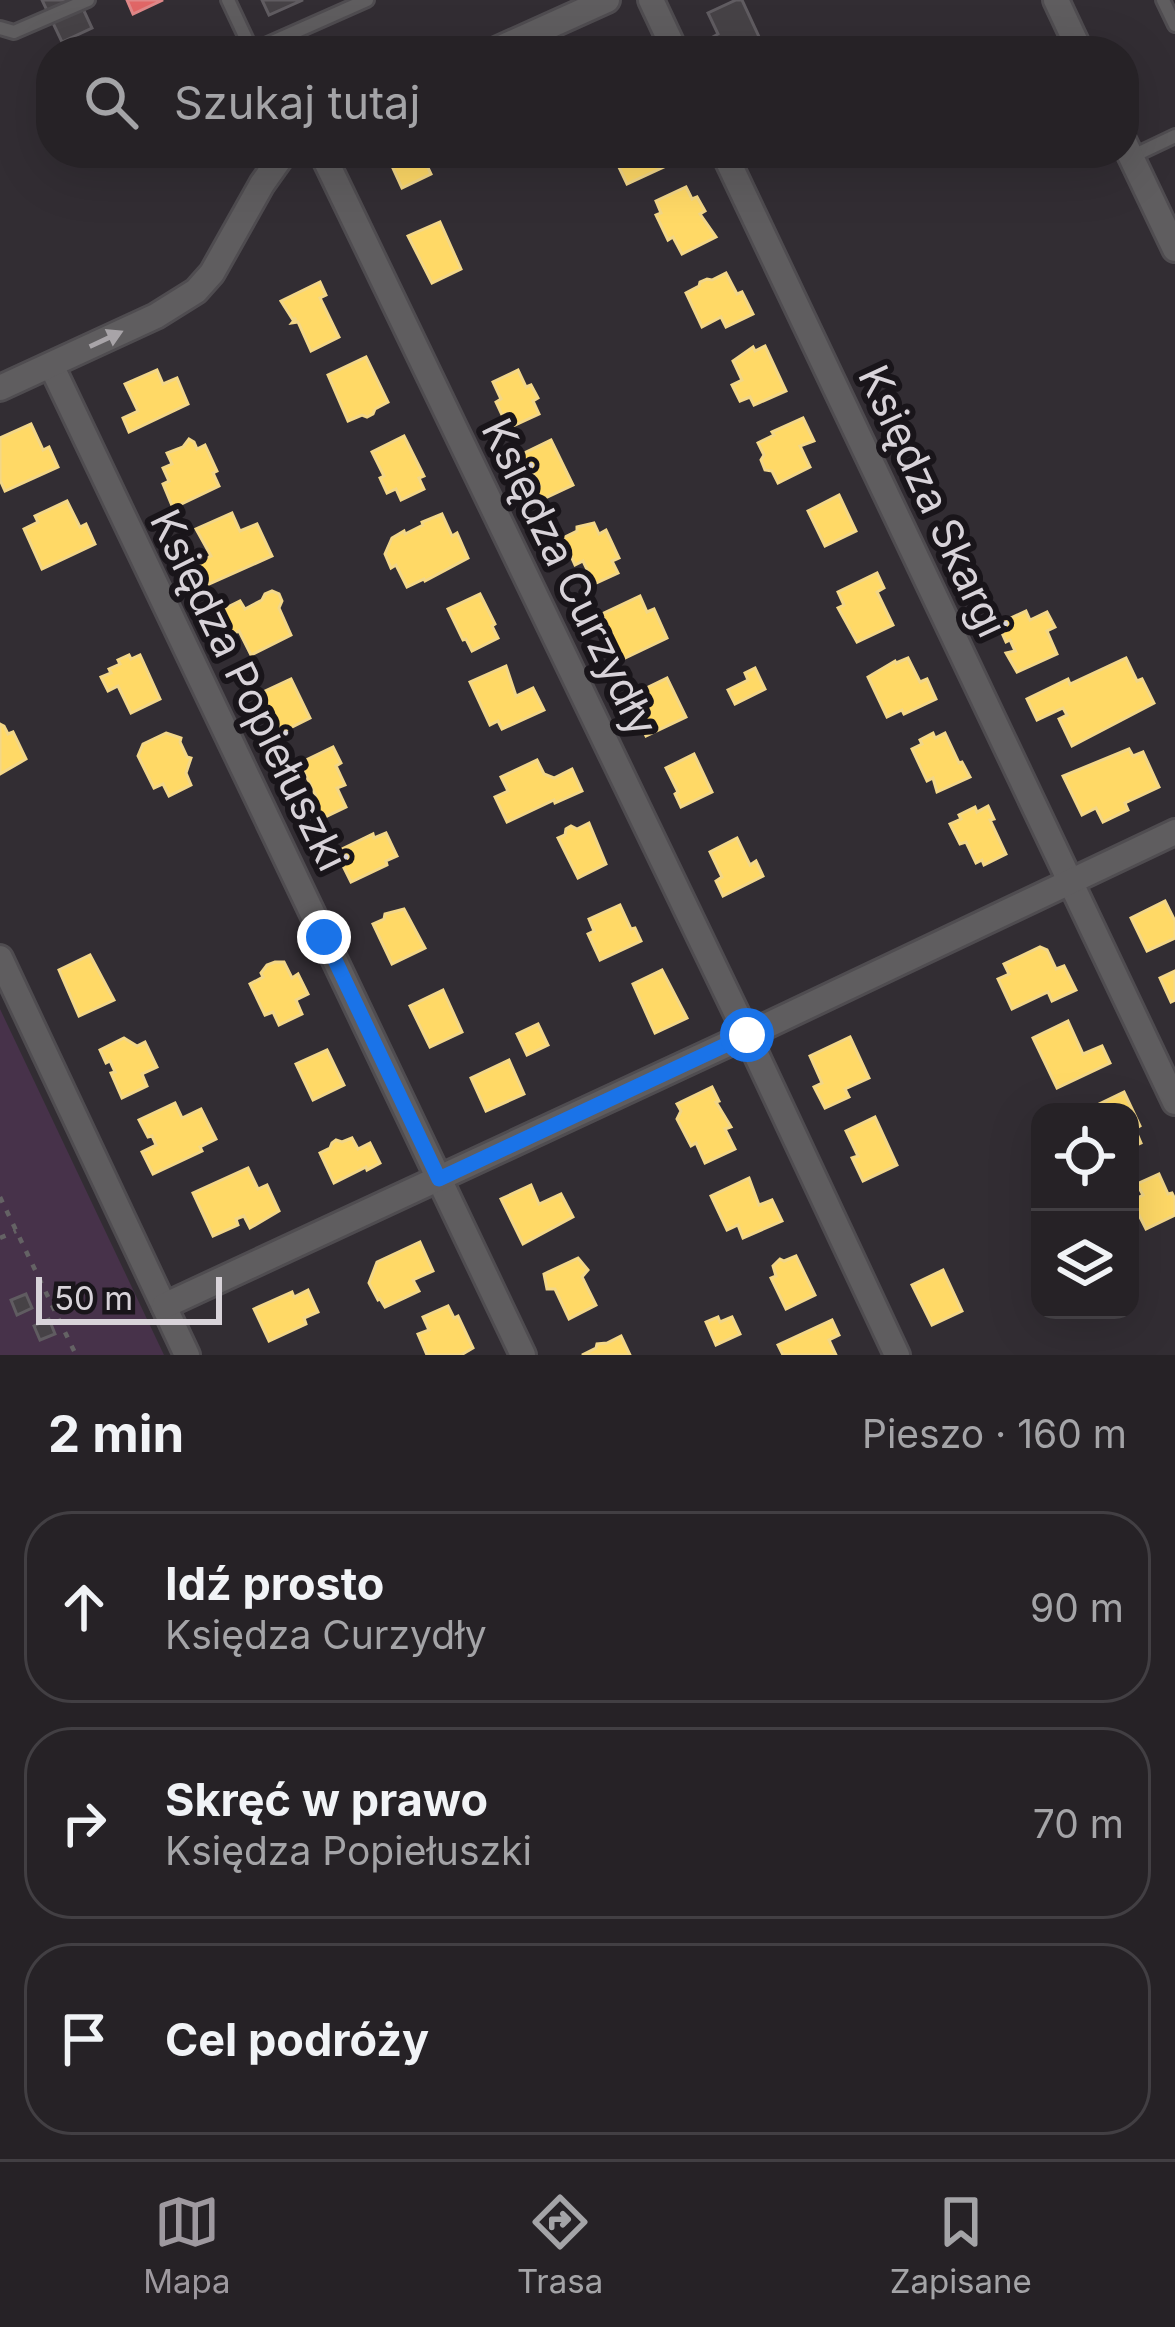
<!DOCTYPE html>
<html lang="pl">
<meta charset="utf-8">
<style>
:root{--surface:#262226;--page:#2e2a2e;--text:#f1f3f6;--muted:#a4a4a7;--line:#423f43;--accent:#9e999f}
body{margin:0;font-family:Inter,sans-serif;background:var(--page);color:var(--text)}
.controls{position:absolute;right:36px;bottom:36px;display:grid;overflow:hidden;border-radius:24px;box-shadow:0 12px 48px #0002}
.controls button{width:108px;height:108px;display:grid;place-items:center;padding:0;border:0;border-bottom:3px solid var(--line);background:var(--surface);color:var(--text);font:60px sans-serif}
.scale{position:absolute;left:36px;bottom:30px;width:186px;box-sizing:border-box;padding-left:12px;border:6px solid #d8d3d9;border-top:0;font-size:33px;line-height:42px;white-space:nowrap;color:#d8d3d9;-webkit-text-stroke:9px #19151a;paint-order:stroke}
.stop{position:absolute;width:36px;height:36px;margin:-27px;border:9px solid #1a73e8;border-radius:50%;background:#fff}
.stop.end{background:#1a73e8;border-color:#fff;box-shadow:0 3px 12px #0008}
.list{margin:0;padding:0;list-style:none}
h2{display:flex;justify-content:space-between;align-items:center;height:156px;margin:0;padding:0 48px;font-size:51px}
h2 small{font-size:39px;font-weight:400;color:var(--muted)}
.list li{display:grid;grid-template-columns:78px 1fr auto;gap:36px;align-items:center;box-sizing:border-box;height:192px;margin:0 24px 24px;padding:0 24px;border:3px solid var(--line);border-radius:48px}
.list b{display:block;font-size:45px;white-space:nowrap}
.list p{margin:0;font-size:39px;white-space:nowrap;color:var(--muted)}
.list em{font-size:39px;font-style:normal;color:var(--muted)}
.icon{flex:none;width:66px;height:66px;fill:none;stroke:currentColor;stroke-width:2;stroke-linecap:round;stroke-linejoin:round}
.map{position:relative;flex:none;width:1175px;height:1355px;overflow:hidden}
.search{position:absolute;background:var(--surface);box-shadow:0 12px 48px #0002;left:36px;right:36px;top:36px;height:132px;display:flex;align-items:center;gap:30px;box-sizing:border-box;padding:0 42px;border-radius:48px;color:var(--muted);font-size:45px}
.sheet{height:804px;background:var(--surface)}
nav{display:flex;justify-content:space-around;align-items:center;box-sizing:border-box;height:168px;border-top:3px solid var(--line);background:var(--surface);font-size:33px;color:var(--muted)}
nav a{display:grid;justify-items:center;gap:6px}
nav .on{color:var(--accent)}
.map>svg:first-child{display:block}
</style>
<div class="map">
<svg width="1175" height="1355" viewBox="0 0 1175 1355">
<rect width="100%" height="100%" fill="#322d33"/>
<polygon fill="#47324a" points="0,1009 164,1355 0,1355"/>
<g fill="#ffd966" stroke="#f3d788" stroke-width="3">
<polygon points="386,153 421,153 431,174 402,188"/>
<polygon points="634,153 676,153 679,160 627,184 616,161"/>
<polygon points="686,187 692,199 697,197 705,211 700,214 716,237 682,254 673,237 668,240 656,215 661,213 656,201"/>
<polygon points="440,222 461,269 432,283 408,236"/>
<polygon points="726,273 737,294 742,292 753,314 726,327 721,317 702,327 686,293 699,286 700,282 707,279 712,280"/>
<polygon points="320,282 326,295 320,298 339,337 311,351 298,322 292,323 296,318 293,320 281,301"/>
<polygon points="765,346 786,391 754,405 750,397 740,401 732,385 742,380 733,361 753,347 755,351"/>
<polygon points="366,357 388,402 375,409 373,414 367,417 362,415 348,421 328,375"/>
<polygon points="157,370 163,384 177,378 188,404 129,432 123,418 138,411 125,384"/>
<polygon points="518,370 526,387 531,385 538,398 533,401 539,414 513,426 508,413 502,415 496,402 501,399 493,382"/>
<polygon points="803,418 814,441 800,446 810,467 778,483 772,471 765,470 761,460 764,455 758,443 774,435 772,432"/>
<polygon points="31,424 43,450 49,447 58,467 5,491 0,480 0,438"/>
<polygon points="404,436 424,476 419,478 424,489 401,500 396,489 387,493 380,478 384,476 372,452"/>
<polygon points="189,439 194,442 197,449 205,445 217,471 213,473 219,486 173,508 163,484 169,481 163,468 172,464 167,453 183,447"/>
<polygon points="551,440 573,485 541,500 536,488 540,486 531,468 521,473 514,458"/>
<polygon points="839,495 856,531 825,546 808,511"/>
<polygon points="67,501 80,527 86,524 95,544 42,569 24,529 38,522 35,516"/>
<polygon points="232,513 240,531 257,524 272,556 209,584 198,562 211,556 196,529"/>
<polygon points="442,514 452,536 457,533 468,558 425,581 424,579 407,587 396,565 391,568 385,554 392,538 404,531 405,534 423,525 422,522"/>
<polygon points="594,523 599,534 606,530 619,558 612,561 618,573 594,584 583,561 575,565 563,538 577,531 577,527"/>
<polygon points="877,573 884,588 877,592 893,625 857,642 838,608 844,605 838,592"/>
<polygon points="272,591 279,594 282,601 279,608 291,635 251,655 239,631 232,634 220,611 240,601 245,609 262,600 265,594"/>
<polygon points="480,594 495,624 492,626 498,638 472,651 466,639 463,640 448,609"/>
<polygon points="640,596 647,612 654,609 667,638 623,659 618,648 608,653 601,639 612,634 602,614"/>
<polygon points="1026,611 1030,620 1047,612 1055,627 1047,631 1057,654 1017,672 1006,653 1015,651 1010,640 1006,642 998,624"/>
<polygon points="129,655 131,659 140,655 160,699 131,713 118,686 108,691 101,677 111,673 109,669 120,664 118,660"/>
<polygon points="908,658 920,682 927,679 936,699 904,714 902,710 887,717 868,677 895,661 896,663"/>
<polygon points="1126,658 1137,681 1142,679 1154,703 1072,746 1059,719 1067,715 1063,708 1037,720 1027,699 1068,679 1070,684"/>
<polygon points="506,666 516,696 533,688 544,710 502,729 498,721 490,725 470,682"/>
<polygon points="755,668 765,689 735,704 728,690 748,680 745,673"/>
<polygon points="667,678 686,717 646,736 628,697"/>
<polygon points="291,679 310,718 282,732 261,693"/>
<polygon points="0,724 4,726 8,734 13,732 26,759 0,774"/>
<polygon points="166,733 181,738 180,742 187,757 191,758 186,773 191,785 169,796 163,784 154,788 138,756 143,744"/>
<polygon points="933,733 935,738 945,733 959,763 962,762 970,777 937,792 933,778 927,781 912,749 922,744 920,740"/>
<polygon points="333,747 341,763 336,766 345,785 337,788 346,807 321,819 311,799 316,796 300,763"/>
<polygon points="1129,749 1133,756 1143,752 1159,787 1125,803 1128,810 1103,822 1096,808 1082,815 1063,776"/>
<polygon points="694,754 712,792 681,807 675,794 678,792 666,768"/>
<polygon points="537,760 544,774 554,778 572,769 582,791 555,803 554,800 507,822 495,797 508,791 501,777"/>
<polygon points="988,806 994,819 990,820 1006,854 984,865 982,860 976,863 966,842 960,844 950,824 961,819 959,815 975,807 977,812"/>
<polygon points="589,823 606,864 578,878 558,838 565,835 566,829 571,826 577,829"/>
<polygon points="386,833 397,856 386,861 387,865 351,882 336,852 373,834 374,838"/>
<polygon points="737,838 750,865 756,861 763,876 723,896 716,881 722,877 710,852"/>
<polygon points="1165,901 1175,921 1175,938 1147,951 1131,918"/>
<polygon points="620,905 631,929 635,928 641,941 600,960 588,934 594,931 589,919"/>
<polygon points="404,909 425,948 392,964 373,924 384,919 385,914"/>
<polygon points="1040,947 1047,950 1056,969 1064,966 1076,990 1052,1001 1048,992 1012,1009 998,979 1009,974 1004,964"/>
<polygon points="90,955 114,1000 79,1016 59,970"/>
<polygon points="275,962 284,962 292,978 298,974 308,994 296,1000 302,1014 279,1025 273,1012 265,1015 250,984 263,977 261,973 267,965"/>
<polygon points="662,970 687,1018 655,1033 633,984"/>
<polygon points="1175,971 1175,1000 1171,1002 1160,978"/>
<polygon points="443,990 462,1032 430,1047 410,1006"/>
<polygon points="1068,1021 1083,1054 1102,1046 1110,1063 1057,1088 1033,1038"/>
<polygon points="538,1024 548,1045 527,1055 517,1034"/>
<polygon points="850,1037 869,1078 845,1089 849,1097 825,1108 814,1087 822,1083 810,1056"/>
<polygon points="124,1038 137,1046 145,1042 157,1067 142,1074 147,1086 122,1098 111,1073 115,1072 110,1061 106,1063 100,1050"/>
<polygon points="327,1050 344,1085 313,1100 296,1064"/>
<polygon points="509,1060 524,1094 486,1111 471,1078"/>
<polygon points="712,1087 719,1101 716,1102 731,1127 725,1129 735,1149 705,1163 696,1143 691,1146 677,1119 681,1111 677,1104"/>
<polygon points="1124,1092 1140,1126 1135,1129 1141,1143 1130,1148 1130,1112 1093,1112 1091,1108"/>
<polygon points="175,1103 182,1118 201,1109 216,1139 200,1147 202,1151 153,1174 142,1152 156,1145 152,1136 148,1137 139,1120"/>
<polygon points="875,1117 897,1165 863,1181 852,1158 858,1156 846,1131"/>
<polygon points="352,1138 358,1149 370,1143 380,1163 367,1170 366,1167 334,1183 320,1153 330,1148 332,1143 336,1140 342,1142"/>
<polygon points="248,1168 258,1189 267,1185 279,1211 250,1228 244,1216 236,1219 238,1225 213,1236 193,1193"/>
<polygon points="1159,1174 1168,1194 1172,1193 1175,1199 1175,1215 1146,1229 1132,1201 1143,1195 1137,1184"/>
<polygon points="749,1178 759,1205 772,1200 782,1221 743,1238 738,1225 727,1230 711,1196"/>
<polygon points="531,1185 539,1204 561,1194 573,1217 523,1244 501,1199"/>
<polygon points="420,1242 433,1271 413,1280 419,1291 385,1307 380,1299 378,1300 369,1283 377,1262"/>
<polygon points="796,1256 815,1295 786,1309 771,1278 776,1276 773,1266 780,1259 784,1261"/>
<polygon points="578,1258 588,1270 582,1277 596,1305 569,1319 555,1289 547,1289 544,1274"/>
<polygon points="943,1270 962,1311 932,1325 912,1285"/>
<polygon points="308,1290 318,1312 304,1318 306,1324 269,1341 254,1309 292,1292 294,1297"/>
<polygon points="448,1306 454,1318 458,1316 473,1348 461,1355 427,1355 418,1334 429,1330 423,1317"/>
<polygon points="718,1317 720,1322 732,1317 740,1334 716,1345 706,1322"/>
<polygon points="832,1320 839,1335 829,1340 836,1355 783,1355 778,1345"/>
<polygon points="621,1336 630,1355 582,1355 596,1348 597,1344 607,1343"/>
</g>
<polygon fill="#e06666" stroke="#de8788" stroke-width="3" points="127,0 163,0 133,14"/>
<g fill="#464246" stroke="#605c61" stroke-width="3">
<polygon points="42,0 79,0 92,28 62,42"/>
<polygon points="262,0 303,0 269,15"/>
<polygon points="736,0 742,0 761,41 741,51 718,51 711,38 718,34 708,13"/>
<polygon points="26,1294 32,1308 17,1315 11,1300"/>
<polygon points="49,1319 55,1334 40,1340 34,1326"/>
</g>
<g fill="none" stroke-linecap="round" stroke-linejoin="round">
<defs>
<g id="lane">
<polyline points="228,0 252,51 367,0"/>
<polyline points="1163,0 1175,25"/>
<polyline points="0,28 14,32 88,0"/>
<polyline points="1131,157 1175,136"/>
</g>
<g id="street">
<polyline points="651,0 675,51"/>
<polyline points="1056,0 1080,51"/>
<polyline points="494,51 607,0"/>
<polyline points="1124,142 1175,249"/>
<polyline points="322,153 747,1035 897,1355"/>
<polyline points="724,153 1175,1102"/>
<polyline points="51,365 523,1355"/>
<polyline points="0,388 156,316 196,291 212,273 262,184 284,153"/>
<polyline points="0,958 187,1355"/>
<polyline points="164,1306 747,1035 1175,832"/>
</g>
</defs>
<use href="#lane" stroke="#4f4c50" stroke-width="18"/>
<use href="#street" stroke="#4f4c50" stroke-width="30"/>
<g stroke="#646264" stroke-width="4.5" stroke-dasharray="6 9" stroke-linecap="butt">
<polyline points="0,1197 76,1355"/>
<polyline points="0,1238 16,1231"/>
</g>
<use href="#lane" stroke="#5f5d5f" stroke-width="12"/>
<use href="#street" stroke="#5f5d5f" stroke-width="24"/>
</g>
<defs><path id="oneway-solid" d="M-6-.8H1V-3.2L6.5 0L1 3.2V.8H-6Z" transform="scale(3)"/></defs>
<use fill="#a8a4a8" href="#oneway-solid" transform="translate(106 339) rotate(-25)"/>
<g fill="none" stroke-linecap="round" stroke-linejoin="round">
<polyline stroke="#1a73e8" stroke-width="15" points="324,937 439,1179 747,1035"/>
</g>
<g text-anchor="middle" stroke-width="12" stroke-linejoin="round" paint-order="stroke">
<g font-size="42" fill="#d8d3d9" stroke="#19151a">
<text transform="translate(933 501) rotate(65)" y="15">Księdza Skargi</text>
<text transform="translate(570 577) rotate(64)" y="15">Księdza Curzydły</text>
<text transform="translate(249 690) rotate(64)" y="15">Księdza Popiełuszki</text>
</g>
</g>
</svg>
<div class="controls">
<button><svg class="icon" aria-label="locate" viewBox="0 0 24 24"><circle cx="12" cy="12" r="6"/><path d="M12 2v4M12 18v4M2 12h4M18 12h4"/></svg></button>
<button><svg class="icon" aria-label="layers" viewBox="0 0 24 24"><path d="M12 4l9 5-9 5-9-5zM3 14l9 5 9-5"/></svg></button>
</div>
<div class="scale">50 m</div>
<div class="stop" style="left:747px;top:1035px"></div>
<div class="stop end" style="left:324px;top:937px"></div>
<div class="search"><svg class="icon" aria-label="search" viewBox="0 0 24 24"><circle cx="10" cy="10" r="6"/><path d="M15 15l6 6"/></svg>Szukaj tutaj</div>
</div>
<section class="sheet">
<h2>2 min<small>Pieszo · 160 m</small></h2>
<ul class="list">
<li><svg class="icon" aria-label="ahead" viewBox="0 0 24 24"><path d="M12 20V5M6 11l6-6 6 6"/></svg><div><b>Idź prosto</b><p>Księdza Curzydły</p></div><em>90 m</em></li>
<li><svg class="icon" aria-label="right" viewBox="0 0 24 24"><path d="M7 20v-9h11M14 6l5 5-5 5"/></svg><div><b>Skręć w prawo</b><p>Księdza Popiełuszki</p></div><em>70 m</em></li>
<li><svg class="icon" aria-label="arrive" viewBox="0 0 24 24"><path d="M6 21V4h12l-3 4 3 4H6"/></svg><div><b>Cel podróży</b></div></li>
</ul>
</section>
<nav>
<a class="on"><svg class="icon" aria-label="map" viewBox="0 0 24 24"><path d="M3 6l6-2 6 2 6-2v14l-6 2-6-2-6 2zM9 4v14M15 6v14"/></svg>Mapa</a>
<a><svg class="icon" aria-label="directions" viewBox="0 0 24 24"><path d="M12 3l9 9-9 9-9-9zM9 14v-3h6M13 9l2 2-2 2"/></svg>Trasa</a>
<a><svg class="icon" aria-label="saved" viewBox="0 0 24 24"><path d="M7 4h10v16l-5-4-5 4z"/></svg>Zapisane</a>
</nav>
